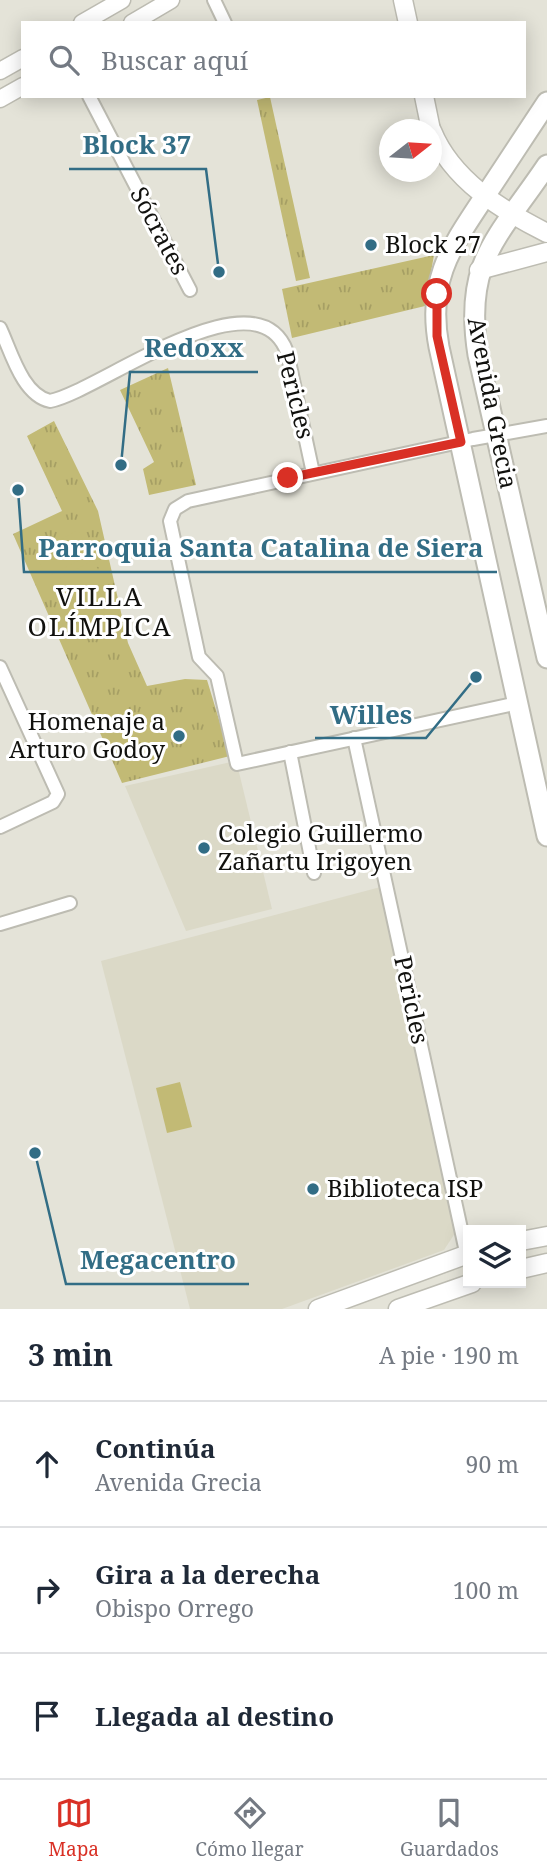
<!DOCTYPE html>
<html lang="es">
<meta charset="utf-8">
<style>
:root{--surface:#fff;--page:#f6f6f7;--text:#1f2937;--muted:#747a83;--line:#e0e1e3;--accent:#d93025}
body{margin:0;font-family:"Noto Serif",serif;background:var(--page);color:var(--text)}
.controls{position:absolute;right:21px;bottom:21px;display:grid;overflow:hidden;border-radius:0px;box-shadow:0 4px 18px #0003}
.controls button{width:63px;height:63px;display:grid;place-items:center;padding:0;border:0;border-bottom:2px solid var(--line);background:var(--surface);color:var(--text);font:35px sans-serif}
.compass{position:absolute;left:379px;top:119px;width:63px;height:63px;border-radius:50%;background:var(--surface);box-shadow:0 4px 18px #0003;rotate:73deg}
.stop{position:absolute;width:21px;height:21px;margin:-16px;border:5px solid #d93025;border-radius:50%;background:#fff}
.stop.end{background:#d93025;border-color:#fff;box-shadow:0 2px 7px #0008}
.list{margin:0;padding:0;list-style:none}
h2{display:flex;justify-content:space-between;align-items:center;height:91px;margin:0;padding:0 28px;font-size:30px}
h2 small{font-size:23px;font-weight:400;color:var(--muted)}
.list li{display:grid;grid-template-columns:46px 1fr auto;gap:21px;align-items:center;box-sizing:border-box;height:126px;padding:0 28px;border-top:2px solid var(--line)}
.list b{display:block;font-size:26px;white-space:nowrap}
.list p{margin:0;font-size:23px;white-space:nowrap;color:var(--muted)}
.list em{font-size:23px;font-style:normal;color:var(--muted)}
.icon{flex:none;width:38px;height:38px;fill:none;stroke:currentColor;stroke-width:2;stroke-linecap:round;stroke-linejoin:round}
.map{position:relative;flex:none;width:547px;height:1309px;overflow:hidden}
.search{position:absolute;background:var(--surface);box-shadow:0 4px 18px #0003;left:21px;right:21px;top:21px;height:77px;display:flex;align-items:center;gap:18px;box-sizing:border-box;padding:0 24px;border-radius:0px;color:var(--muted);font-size:26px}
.sheet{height:469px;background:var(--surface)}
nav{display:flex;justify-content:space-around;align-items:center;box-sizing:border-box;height:98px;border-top:2px solid var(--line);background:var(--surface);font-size:19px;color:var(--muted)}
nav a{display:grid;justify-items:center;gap:4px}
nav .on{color:var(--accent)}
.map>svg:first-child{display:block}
</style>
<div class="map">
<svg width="547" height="1309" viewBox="0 0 547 1309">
<defs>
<pattern id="park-tufts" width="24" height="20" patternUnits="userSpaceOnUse" patternTransform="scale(1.75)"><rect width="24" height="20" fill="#c2ba75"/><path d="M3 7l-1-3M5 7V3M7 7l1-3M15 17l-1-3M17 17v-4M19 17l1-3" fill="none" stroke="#a69f64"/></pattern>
</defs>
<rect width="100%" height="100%" fill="#e4e3d8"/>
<g fill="#dbd9c7">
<polygon points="231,762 238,768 272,909 186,931 125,786"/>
<polygon points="388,885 461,1224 444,1250 282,1309 190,1309 101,961"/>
</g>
<g fill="url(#park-tufts)">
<polygon points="270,97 310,278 296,281 257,100"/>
<polygon points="434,255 425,306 292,338 282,289"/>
<polygon points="168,368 196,485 149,495 143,469 154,462 120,390"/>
<polygon points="54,421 98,511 128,643 147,686 185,679 207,680 230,756 122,783 13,534 62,511 27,436"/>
</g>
<g fill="#c2ba75">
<polygon points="78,530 91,554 47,577 35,554"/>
<polygon points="93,560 106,584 62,607 50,584"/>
<polygon points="180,1082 192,1127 167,1133 156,1088"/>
</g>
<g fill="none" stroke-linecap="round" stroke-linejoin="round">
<defs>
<g id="minor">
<polyline points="214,0 225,23"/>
<polyline points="89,96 190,290"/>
<path d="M0 328C11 351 22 395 50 401 98 392 256 269 287 352L313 473"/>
<polyline points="0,667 58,794 53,802 0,827"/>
<polyline points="518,703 237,764 217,676 199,657 170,521 175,509 188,501 473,439 547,426"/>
<polyline points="354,738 468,1261"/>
<polyline points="290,752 314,873"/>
<polyline points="0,924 70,903"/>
</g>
<g id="tertiary">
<polyline points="82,23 122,0"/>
<polyline points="132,23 171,0"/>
<polyline points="0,71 23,58"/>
<polyline points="0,99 23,86"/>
</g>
<g id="secondary">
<polyline points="403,0 408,23"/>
<polyline points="424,96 431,130"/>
<path d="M432 131C452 180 501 210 547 233"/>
<polyline points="479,270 547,252"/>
<polyline points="521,1241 547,1236"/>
<polyline points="521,1269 547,1263"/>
<polyline points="318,1309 468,1254"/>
<polyline points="398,1309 472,1283"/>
</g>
<g id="primary">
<path d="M547 102C527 132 507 163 487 193 452 246 426 279 439 347L547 836"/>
<path d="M547 165C498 238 463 261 478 355L547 658"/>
</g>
</defs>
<use href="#minor" stroke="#bdbcb2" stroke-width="16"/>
<use href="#tertiary" stroke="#bdbcb2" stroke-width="19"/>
<use href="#secondary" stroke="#bdbcb2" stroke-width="21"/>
<use href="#primary" stroke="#bdbcb2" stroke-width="23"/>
<use href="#minor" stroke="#fff" stroke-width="12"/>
<use href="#tertiary" stroke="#fff" stroke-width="16"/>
<use href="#secondary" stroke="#fff" stroke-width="18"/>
<use href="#primary" stroke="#fff" stroke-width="19"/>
</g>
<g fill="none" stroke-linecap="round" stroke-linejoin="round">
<polyline stroke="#d93025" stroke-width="9" points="288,478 461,442 437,336 437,294"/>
</g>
<g fill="#326d85" stroke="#fff" stroke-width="2.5">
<circle cx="371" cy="245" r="7"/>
<circle cx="179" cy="736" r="7"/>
<circle cx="204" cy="848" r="7"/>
<circle cx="313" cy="1189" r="7"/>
</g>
<g text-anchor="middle" stroke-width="6" stroke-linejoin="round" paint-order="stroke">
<g font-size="24" fill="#11110e" stroke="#fff">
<text transform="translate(159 231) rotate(62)" y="8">Sócrates</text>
<text transform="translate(295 395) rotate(76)" y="8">Pericles</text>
<text transform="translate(492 403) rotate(79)" y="8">Avenida Grecia</text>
<text transform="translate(411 1000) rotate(78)" y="8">Pericles</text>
</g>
<g font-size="24" fill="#11110e" stroke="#fff" text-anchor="start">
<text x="385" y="253">Block 27</text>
<text x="165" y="730" text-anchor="end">Homenaje a<tspan x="165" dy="28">Arturo Godoy</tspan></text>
<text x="218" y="842">Colegio Guillermo<tspan x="218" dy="28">Zañartu Irigoyen</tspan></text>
<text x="327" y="1197">Biblioteca ISP</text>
</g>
<g font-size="26" letter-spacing="2" fill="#11110e" stroke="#fff">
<text x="100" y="606">VILLA<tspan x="100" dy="30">OLÍMPICA</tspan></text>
</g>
</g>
<path fill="none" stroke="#326d85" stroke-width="2.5" d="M219 272L206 169H69M121 465L130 372H258M18 490L24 572H497M476 677L426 738H315M35 1153L66 1284H249"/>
<g fill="#326d85" stroke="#fff" stroke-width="2.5">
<circle cx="219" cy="272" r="7"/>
<circle cx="121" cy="465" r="7"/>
<circle cx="18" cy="490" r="7"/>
<circle cx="476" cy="677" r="7"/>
<circle cx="35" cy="1153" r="7"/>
</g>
<g font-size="26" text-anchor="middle" font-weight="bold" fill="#326d85" stroke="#fff" stroke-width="6" stroke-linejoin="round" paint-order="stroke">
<text x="137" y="154">Block 37</text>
<text x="194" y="357">Redoxx</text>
<text x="261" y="557">Parroquia Santa Catalina de Siera</text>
<text x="371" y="724">Willes</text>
<text x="158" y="1269">Megacentro</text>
</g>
</svg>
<div class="controls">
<button><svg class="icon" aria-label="layers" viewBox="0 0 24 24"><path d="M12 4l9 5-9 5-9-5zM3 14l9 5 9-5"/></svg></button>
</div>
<svg class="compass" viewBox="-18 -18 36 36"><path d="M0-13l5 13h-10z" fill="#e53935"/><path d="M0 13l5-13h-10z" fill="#747a83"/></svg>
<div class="stop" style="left:437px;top:294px"></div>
<div class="stop end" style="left:288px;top:478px"></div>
<div class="search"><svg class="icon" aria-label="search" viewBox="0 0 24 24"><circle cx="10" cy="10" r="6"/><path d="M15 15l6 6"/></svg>Buscar aquí</div>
</div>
<section class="sheet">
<h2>3 min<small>A pie · 190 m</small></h2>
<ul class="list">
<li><svg class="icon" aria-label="ahead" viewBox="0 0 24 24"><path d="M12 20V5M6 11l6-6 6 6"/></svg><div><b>Continúa</b><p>Avenida Grecia</p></div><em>90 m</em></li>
<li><svg class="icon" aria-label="right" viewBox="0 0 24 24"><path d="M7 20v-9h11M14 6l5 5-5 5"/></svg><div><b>Gira a la derecha</b><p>Obispo Orrego</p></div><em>100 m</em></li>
<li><svg class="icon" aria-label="arrive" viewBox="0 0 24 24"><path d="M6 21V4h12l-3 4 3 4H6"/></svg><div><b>Llegada al destino</b></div></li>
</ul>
</section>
<nav>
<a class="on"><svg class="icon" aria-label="map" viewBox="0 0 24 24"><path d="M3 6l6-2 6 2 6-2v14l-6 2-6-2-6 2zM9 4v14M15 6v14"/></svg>Mapa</a>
<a><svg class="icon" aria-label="directions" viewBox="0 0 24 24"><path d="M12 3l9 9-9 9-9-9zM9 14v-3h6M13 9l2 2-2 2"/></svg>Cómo llegar</a>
<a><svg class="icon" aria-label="saved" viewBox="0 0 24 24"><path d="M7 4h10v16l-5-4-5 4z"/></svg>Guardados</a>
</nav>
